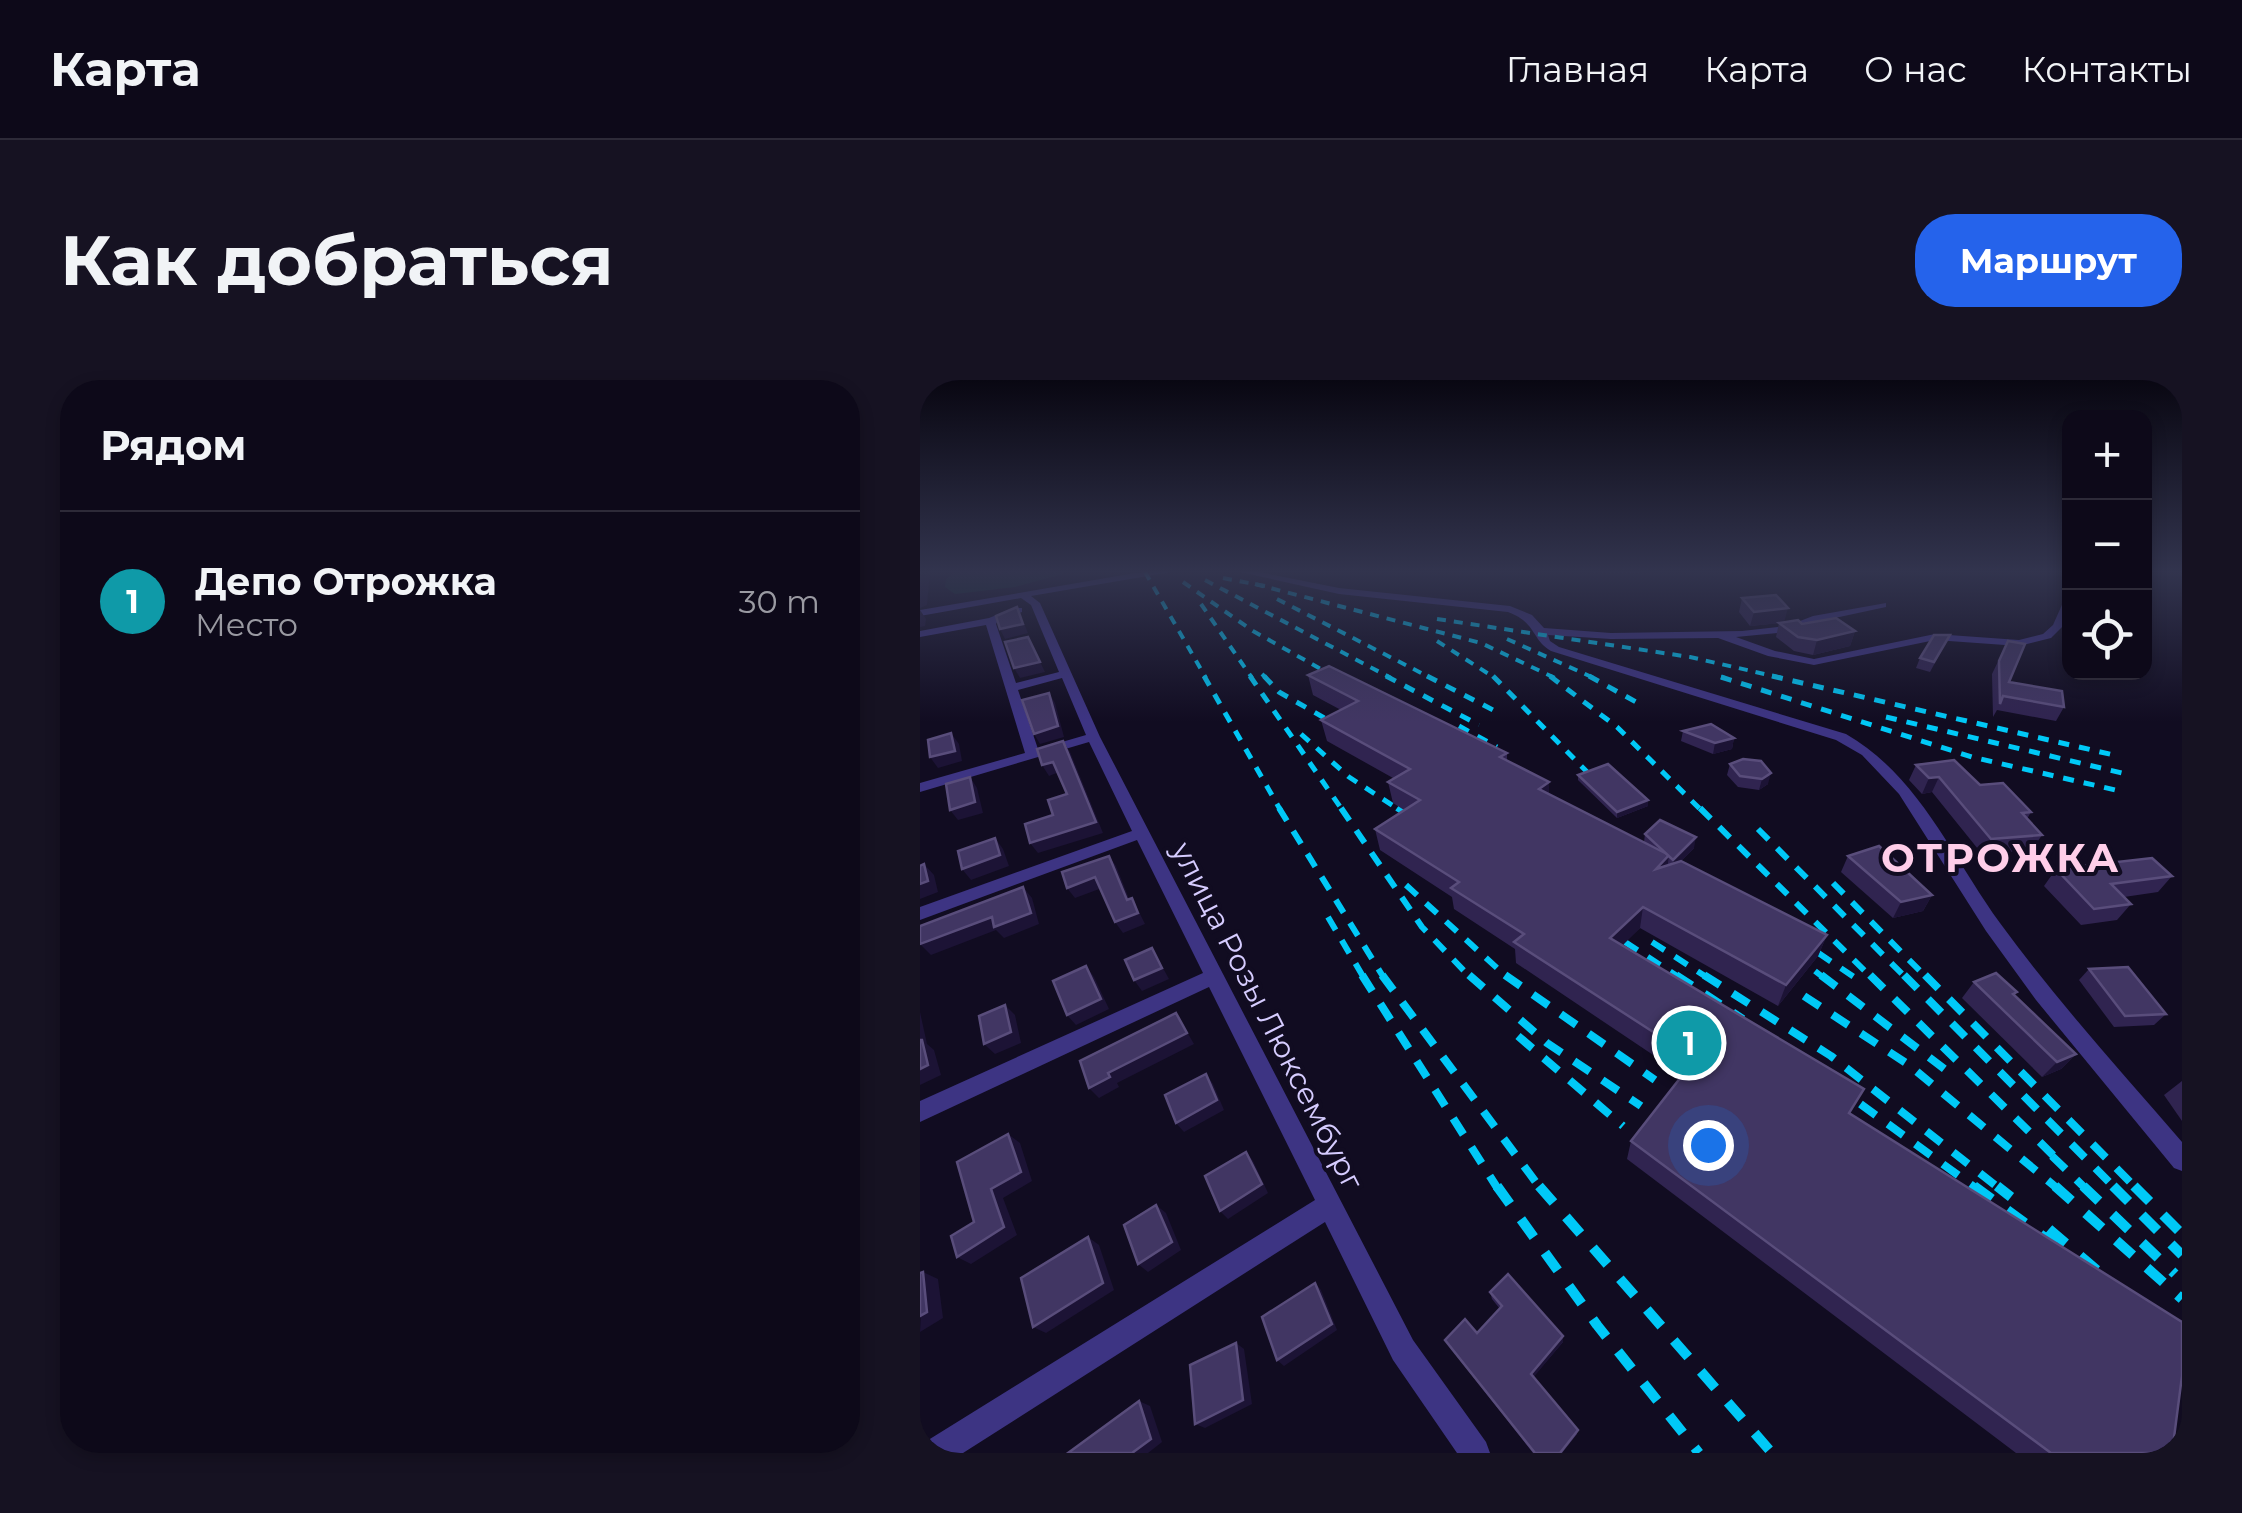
<!DOCTYPE html>
<html lang="ru">
<meta charset="utf-8">
<style>
:root{--surface:#0d0919;--page:#161222;--text:#f1f3f6;--muted:#9a9aa2;--line:#2d2a38;--accent:#2563eb}
body{margin:0;font-family:Montserrat,sans-serif;background:var(--page);color:var(--text)}
.controls{position:absolute;right:30px;top:30px;display:grid;overflow:hidden;border-radius:20px;box-shadow:0 5px 15px #0003}
.controls button{width:90px;height:90px;display:grid;place-items:center;padding:0;border:0;border-bottom:2px solid var(--line);background:var(--surface);color:var(--text);font:50px sans-serif}
.you{position:absolute;left:788px;top:765px;width:35px;height:35px;margin:-25px;border:8px solid #fff;border-radius:50%;background:#1a73e8;box-shadow:0 0 0 15px #1a73e833}
.badge{display:grid;place-items:center;width:65px;height:65px;border-radius:50%;background:var(--accent);color:#fff;font-size:32px;font-weight:700}
.pin{position:absolute;translate:-50% -50%;border:5px solid #fff;box-shadow:0 2px 10px #0006}
.list{margin:0;padding:0;list-style:none}
h2{display:flex;justify-content:space-between;align-items:center;height:130px;margin:0;padding:0 40px;font-size:42px}
h2 small{font-size:32px;font-weight:400;color:var(--muted)}
.list li{display:grid;grid-template-columns:65px 1fr auto;gap:30px;align-items:center;box-sizing:border-box;height:180px;padding:0 40px;border-top:2px solid var(--line)}
.list b{display:block;font-size:38px;white-space:nowrap}
.list p{margin:0;font-size:32px;white-space:nowrap;color:var(--muted)}
.list em{font-size:32px;font-style:normal;color:var(--muted)}
.icon{flex:none;width:55px;height:55px;fill:none;stroke:currentColor;stroke-width:2;stroke-linecap:round;stroke-linejoin:round}
.map{position:relative;flex:none;width:1262px;height:1073px;overflow:hidden;border-radius:40px}
header{display:flex;align-items:center;gap:60px;box-sizing:border-box;height:140px;padding:0 50px;background:var(--surface);border-bottom:2px solid var(--line)}
header strong{font-size:48px}
nav{display:flex;gap:55px;margin-inline-start:auto;font-size:35px}
.intro{display:flex;align-items:center;justify-content:space-between;box-sizing:border-box;height:240px;padding:0 60px}
h1{margin:0;font-size:70px}
.button{padding:25px 45px;border-radius:40px;background:var(--accent);color:#fff;font-size:35px;font-weight:700}
main{display:flex;gap:60px;padding:0 60px}
aside{flex:1;background:var(--surface);border-radius:40px;box-shadow:0 5px 15px #0003}
.map>svg:first-child{display:block}
</style>
<header>
<strong>Карта</strong>
<nav><a>Главная</a><a>Карта</a><a>О нас</a><a>Контакты</a></nav>
</header>
<div class="intro"><h1>Как добраться</h1><a class="button">Маршрут</a></div>
<main>
<aside>
<h2>Рядом<small></small></h2>
<ul class="list">
<li><span class="badge" style="background:#0f9aa8">1</span><div><b>Депо Отрожка</b><p>Место</p></div><em>30 m</em></li>
</ul>
</aside>
<div class="map">
<svg width="1262" height="1073" viewBox="0 0 1262 1073">
<rect width="100%" height="100%" fill="#110c21"/>
<polygon fill="#0e2a2b" points="35,192 142,192 143,194 95,207 35,214 25,207 26,199"/>
<g fill="none" stroke-linecap="round" stroke-linejoin="round">
<g fill="#3d3483" fill-rule="evenodd">
<path d="M251 192 111 216 120 223 180 357 493 960 566 1062 570 1073H537L473 980 405 842 43 1073H1L5 1062 395 820 289 607 0 742V721L283 593 217 460 0 540V527L212 451 169 362 0 412V403L105 373 66 245 0 257V251L69 238 94 228H102V232L78 240 76 244 96 303 139 292 111 225 101 218 0 236V230L215 193ZM142 298 166 355 118 369 98 310Z"/>
<path d="M320 192H339L419 208 590 226 612 235 624 248 691 253 822 251 867 246 893 236 966 223V227L896 242 869 252 816 257 855 271 894 279 1015 254 1099 260 1123 254 1133 245 1145 218 1150 215V231L1143 246 1131 258 1099 266 1015 260 894 285 848 276 798 258 691 259 628 255 630 261 639 267 926 354C999 396 1032 477 1080 543 1136 620 1200 690 1262 762V791L1254 788 1116 620 1066 551 979 414 942 375 916 360 631 271C611 259 617 243 588 232L419 214Z"/>
</g>
<g stroke="#00c9f7" stroke-width="4" stroke-dasharray="9 8" stroke-linecap="butt">
<polyline points="225,192 286,298"/>
<polyline points="303,198 345,206"/>
<polyline points="285,200 471,298"/>
<polyline points="263,202 333,251 417,298"/>
<polyline points="335,204 561,263 635,298"/>
<polyline points="357,219 511,298"/>
<polyline points="281,224 332,298"/>
<polyline points="517,239 770,277 862,298"/>
<polyline points="587,259 674,298"/>
<polyline points="517,261 575,298"/>
<polyline points="342,294 346,298"/>
<polyline points="801,297 805,298"/>
</g>
<g stroke="#00c9f7" stroke-width="5" stroke-dasharray="11 10" stroke-linecap="butt">
<polyline points="284,296 361,431"/>
<polyline points="330,296 423,431"/>
<polyline points="344,296 359,312 422,348"/>
<polyline points="412,296 423,302"/>
<polyline points="466,296 559,345"/>
<polyline points="507,296 575,331"/>
<polyline points="573,296 671,396"/>
<polyline points="630,296 697,347 782,431"/>
<polyline points="669,296 718,323"/>
<polyline points="852,296 1198,376"/>
<polyline points="801,297 1052,377 1204,412"/>
<polyline points="966,337 1202,393"/>
<polyline points="539,346 577,367"/>
<polyline points="381,354 429,397 481,431"/>
</g>
<g stroke="#00c9f7" stroke-width="6" stroke-dasharray="15 12" stroke-linecap="butt">
<polyline points="359,428 464,598"/>
<polyline points="421,428 502,547 551,598"/>
<polyline points="477,428 492,438"/>
<polyline points="780,428 952,598"/>
<polyline points="838,449 986,598"/>
<polyline points="913,503 1007,598"/>
<polyline points="486,505 588,598"/>
<polyline points="408,537 444,598"/>
<polyline points="876,558 934,597"/>
<polyline points="705,562 760,598"/>
<polyline points="732,562 788,598"/>
<polyline points="895,591 904,598"/>
</g>
<g stroke="#00c9f7" stroke-width="8" stroke-dasharray="19 15" stroke-linecap="butt">
<polyline points="442,595 578,809"/>
<polyline points="462,595 621,809"/>
<polyline points="549,595 627,663 721,726"/>
<polyline points="585,595 735,700"/>
<polyline points="756,595 823,639"/>
<polyline points="784,595 911,676 1080,809"/>
<polyline points="901,595 1035,697"/>
<polyline points="950,595 1142,784"/>
<polyline points="984,595 1196,809"/>
<polyline points="1005,595 1217,809"/>
<polyline points="884,616 989,685 1138,809"/>
<polyline points="598,656 703,746"/>
<polyline points="913,704 1057,809"/>
<polyline points="1132,776 1166,809"/>
</g>
<g stroke="#00c9f7" stroke-width="10" stroke-dasharray="22 19" stroke-linecap="butt">
<polyline points="577,806 677,945 779,1073"/>
<polyline points="619,806 852,1073"/>
<polyline points="1054,806 1135,865"/>
<polyline points="1077,806 1091,817"/>
<polyline points="1135,806 1262,919"/>
<polyline points="1163,806 1255,894"/>
<polyline points="1193,806 1262,875"/>
<polyline points="1214,806 1262,854"/>
<polyline points="1129,849 1193,904"/>
</g>
</g>
<g fill="#302450">
<polygon points="664,192 720,192 720,193"/>
<polygon points="822,218 865,242 935,251 930,266 893,275 874,271 856,257 859,243 830,246 819,232"/>
<polygon points="1030,255 1010,292 996,288 1000,278"/>
<polygon points="1088,261 1089,302 1144,327 1136,341 1077,330 1073,337 1072,294"/>
<polygon points="388,295 587,373 587,381 629,414 724,462 725,454 774,468 761,481 907,555 898,576 858,626 720,548 702,565 929,733 1252,1073 1096,1073 707,779 711,761 763,695 596,583 595,569 534,529 532,517 460,470 455,449 484,430 473,423 468,402 473,398 407,361 401,340 421,330 393,315"/>
<polygon points="763,351 814,358 812,369 793,374 761,361"/>
<polygon points="823,379 848,404 839,410 818,407 807,395 810,384"/>
<polygon points="996,385 1060,405 1111,432 1107,439 1122,455 1112,470 1062,474 1012,412 1002,414 989,400"/>
<polygon points="658,395 728,420 728,426 697,438 658,400"/>
<polygon points="928,476 1012,515 1003,531 973,538 921,492"/>
<polygon points="1136,489 1252,496 1238,512 1204,517 1211,524 1197,540 1161,545 1124,506"/>
<polygon points="1169,589 1246,634 1234,645 1194,647 1159,600"/>
<polygon points="1054,602 1094,615 1156,674 1141,689 1122,697 1042,618"/>
<polygon points="1262,701 1262,741 1244,715"/>
<polygon points="570,912 643,962 613,997 657,1054 642,1073 613,1073 528,965 525,960 557,953 580,929 572,919"/>
</g>
<g fill="#1c1335">
<polygon points="0,192 10,192 7,225 0,228"/>
<polygon points="97,227 108,253 85,259 80,249"/>
<polygon points="868,228 864,243 830,246 834,232"/>
<polygon points="0,230 6,239 5,246 0,247"/>
<polygon points="935,251 930,266 893,275 897,260"/>
<polygon points="108,257 125,292 100,298 94,288"/>
<polygon points="129,313 135,323 144,357 120,364 114,354"/>
<polygon points="31,353 39,364 42,381 18,388 10,377"/>
<polygon points="814,358 812,369 793,374 795,363"/>
<polygon points="143,361 150,372 183,453 118,473 110,463 176,442"/>
<polygon points="133,382 139,392 129,396 122,385"/>
<polygon points="851,393 848,404 839,410 842,399"/>
<polygon points="50,397 57,408 63,433 38,440 30,430"/>
<polygon points="1019,397 1012,412 1002,414 1009,398"/>
<polygon points="629,402 629,423 619,409"/>
<polygon points="728,420 728,426 697,438 697,432"/>
<polygon points="776,457 774,468 751,491 753,480"/>
<polygon points="75,458 83,469 89,486 51,500 42,489"/>
<polygon points="749,475 746,497 736,489"/>
<polygon points="189,476 196,486 214,531 207,520"/>
<polygon points="4,484 14,495 18,512 0,519 0,504"/>
<polygon points="175,497 182,508 155,518 147,508"/>
<polygon points="103,507 112,518 119,544 84,558 76,550 11,575 0,564"/>
<polygon points="1012,515 1003,531 973,538 981,522"/>
<polygon points="212,518 225,544 203,553 195,542"/>
<polygon points="723,527 720,548 688,580 690,558"/>
<polygon points="907,555 898,576 858,626 866,605"/>
<polygon points="232,568 249,599 222,611 214,600"/>
<polygon points="166,586 174,597 189,629 156,645 147,635"/>
<polygon points="85,625 95,635 101,663 75,674 64,664"/>
<polygon points="0,632 7,664 14,670 21,695 0,705"/>
<polygon points="256,633 274,664 197,703 199,707 179,718 169,708"/>
<polygon points="1156,674 1141,689 1122,697 1137,682"/>
<polygon points="286,694 293,704 304,730 264,752 256,743"/>
<polygon points="88,754 100,763 112,801 83,818 97,855 51,884 37,877 71,809"/>
<polygon points="326,772 333,781 348,813 308,839 300,831"/>
<polygon points="236,825 246,833 261,870 228,892 218,884"/>
<polygon points="168,857 179,865 194,910 126,953 113,947"/>
<polygon points="3,892 18,899 23,938 0,952"/>
<polygon points="395,903 401,910 417,950 364,986 357,980"/>
<polygon points="643,956 643,962 612,999 611,994"/>
<polygon points="316,963 324,969 332,1024 285,1048 275,1044"/>
<polygon points="219,1021 230,1026 242,1062 228,1073 212,1073"/>
</g>
<g fill="#413663" stroke="#594d7b" stroke-width="2.5">
<polygon points="856,215 868,228 834,232 822,218"/>
<polygon points="97,227 103,244 80,249 76,236"/>
<polygon points="916,238 935,251 897,260 878,257 859,243 878,240 882,244"/>
<polygon points="1014,255 1030,255 1014,282 1000,278"/>
<polygon points="108,257 120,282 94,288 85,262"/>
<polygon points="1088,261 1105,264 1089,302 1142,311 1144,327 1083,316 1080,324 1079,281"/>
<polygon points="409,286 587,373 580,377 629,402 619,409 749,475 736,489 761,481 907,555 866,605 723,527 690,558 944,709 929,733 1262,942 1262,996 1252,1073 1131,1073 711,761 775,679 594,562 604,554 531,508 539,502 455,449 500,420 468,402 490,389 401,340 438,321 388,295"/>
<polygon points="129,313 138,346 114,354 102,320"/>
<polygon points="791,344 814,358 795,363 763,351"/>
<polygon points="31,353 35,371 10,377 8,360"/>
<polygon points="143,361 176,442 110,463 105,444 133,435 128,420 147,414 133,382 122,385 117,369"/>
<polygon points="823,379 841,381 851,393 842,399 820,396 810,384"/>
<polygon points="1034,380 1060,405 1083,403 1111,432 1102,433 1122,455 1071,459 1019,397 1009,398 996,385"/>
<polygon points="688,384 728,420 697,432 658,395"/>
<polygon points="50,397 55,422 30,430 26,404"/>
<polygon points="740,440 776,457 753,480 725,454"/>
<polygon points="75,458 80,475 42,489 38,471"/>
<polygon points="959,466 1012,515 981,522 928,476"/>
<polygon points="189,476 207,520 212,518 218,533 195,542 175,497 147,508 142,492"/>
<polygon points="1232,478 1252,496 1191,504 1211,524 1174,529 1136,489"/>
<polygon points="4,484 8,501 0,504 0,486"/>
<polygon points="103,507 111,533 74,547 72,537 0,564 0,546"/>
<polygon points="232,568 242,588 214,600 205,580"/>
<polygon points="166,586 181,619 147,635 133,601"/>
<polygon points="1208,587 1246,634 1205,636 1169,589"/>
<polygon points="1076,593 1097,612 1093,614 1156,674 1137,682 1054,602"/>
<polygon points="85,625 91,652 64,664 59,636"/>
<polygon points="256,633 267,653 188,693 190,697 169,708 160,681"/>
<polygon points="0,660 2,660 8,685 0,689"/>
<polygon points="286,694 297,720 256,743 245,715"/>
<polygon points="88,754 101,792 71,809 84,847 37,877 31,856 54,842 37,782"/>
<polygon points="326,772 342,804 300,831 285,796"/>
<polygon points="236,825 252,862 218,884 204,845"/>
<polygon points="168,857 183,903 113,947 101,898"/>
<polygon points="3,892 7,932 0,936 0,893"/>
<polygon points="588,894 643,956 611,994 658,1050 640,1073 615,1073 525,960 545,939 557,953 582,926 570,912"/>
<polygon points="395,903 412,944 357,980 342,937"/>
<polygon points="316,963 323,1020 275,1044 270,985"/>
<polygon points="219,1021 231,1059 212,1073 148,1073"/>
</g>
<linearGradient id="sky" x2="0" y2="1"><stop stop-color="#090712"/><stop offset="0.56" stop-color="#32344e"/><stop offset="1" stop-color="#32344e" stop-opacity="0"/></linearGradient>
<rect width="1262" height="342" fill="url(#sky)"/>
<g text-anchor="middle" stroke-width="8" stroke-linejoin="round" paint-order="stroke">
<g font-size="30" fill="#d6ccff" stroke="#110c21">
<text transform="translate(347 636) rotate(63)" y="10">улица Розы Люксембург</text>
</g>
<g font-size="40" font-weight="bold" letter-spacing="2.5" fill="#ffcee9" stroke="#110c21">
<text x="1081" y="492">ОТРОЖКА</text>
</g>
</g>
</svg>
<div class="controls">
<button>+</button>
<button>−</button>
<button><svg class="icon" aria-label="locate" viewBox="0 0 24 24"><circle cx="12" cy="12" r="6"/><path d="M12 2v4M12 18v4M2 12h4M18 12h4"/></svg></button>
</div>
<div class="you"></div>
<div class="pin badge" style="left:769px;top:663px;background:#0f9aa8">1</div>
</div>
</main>
